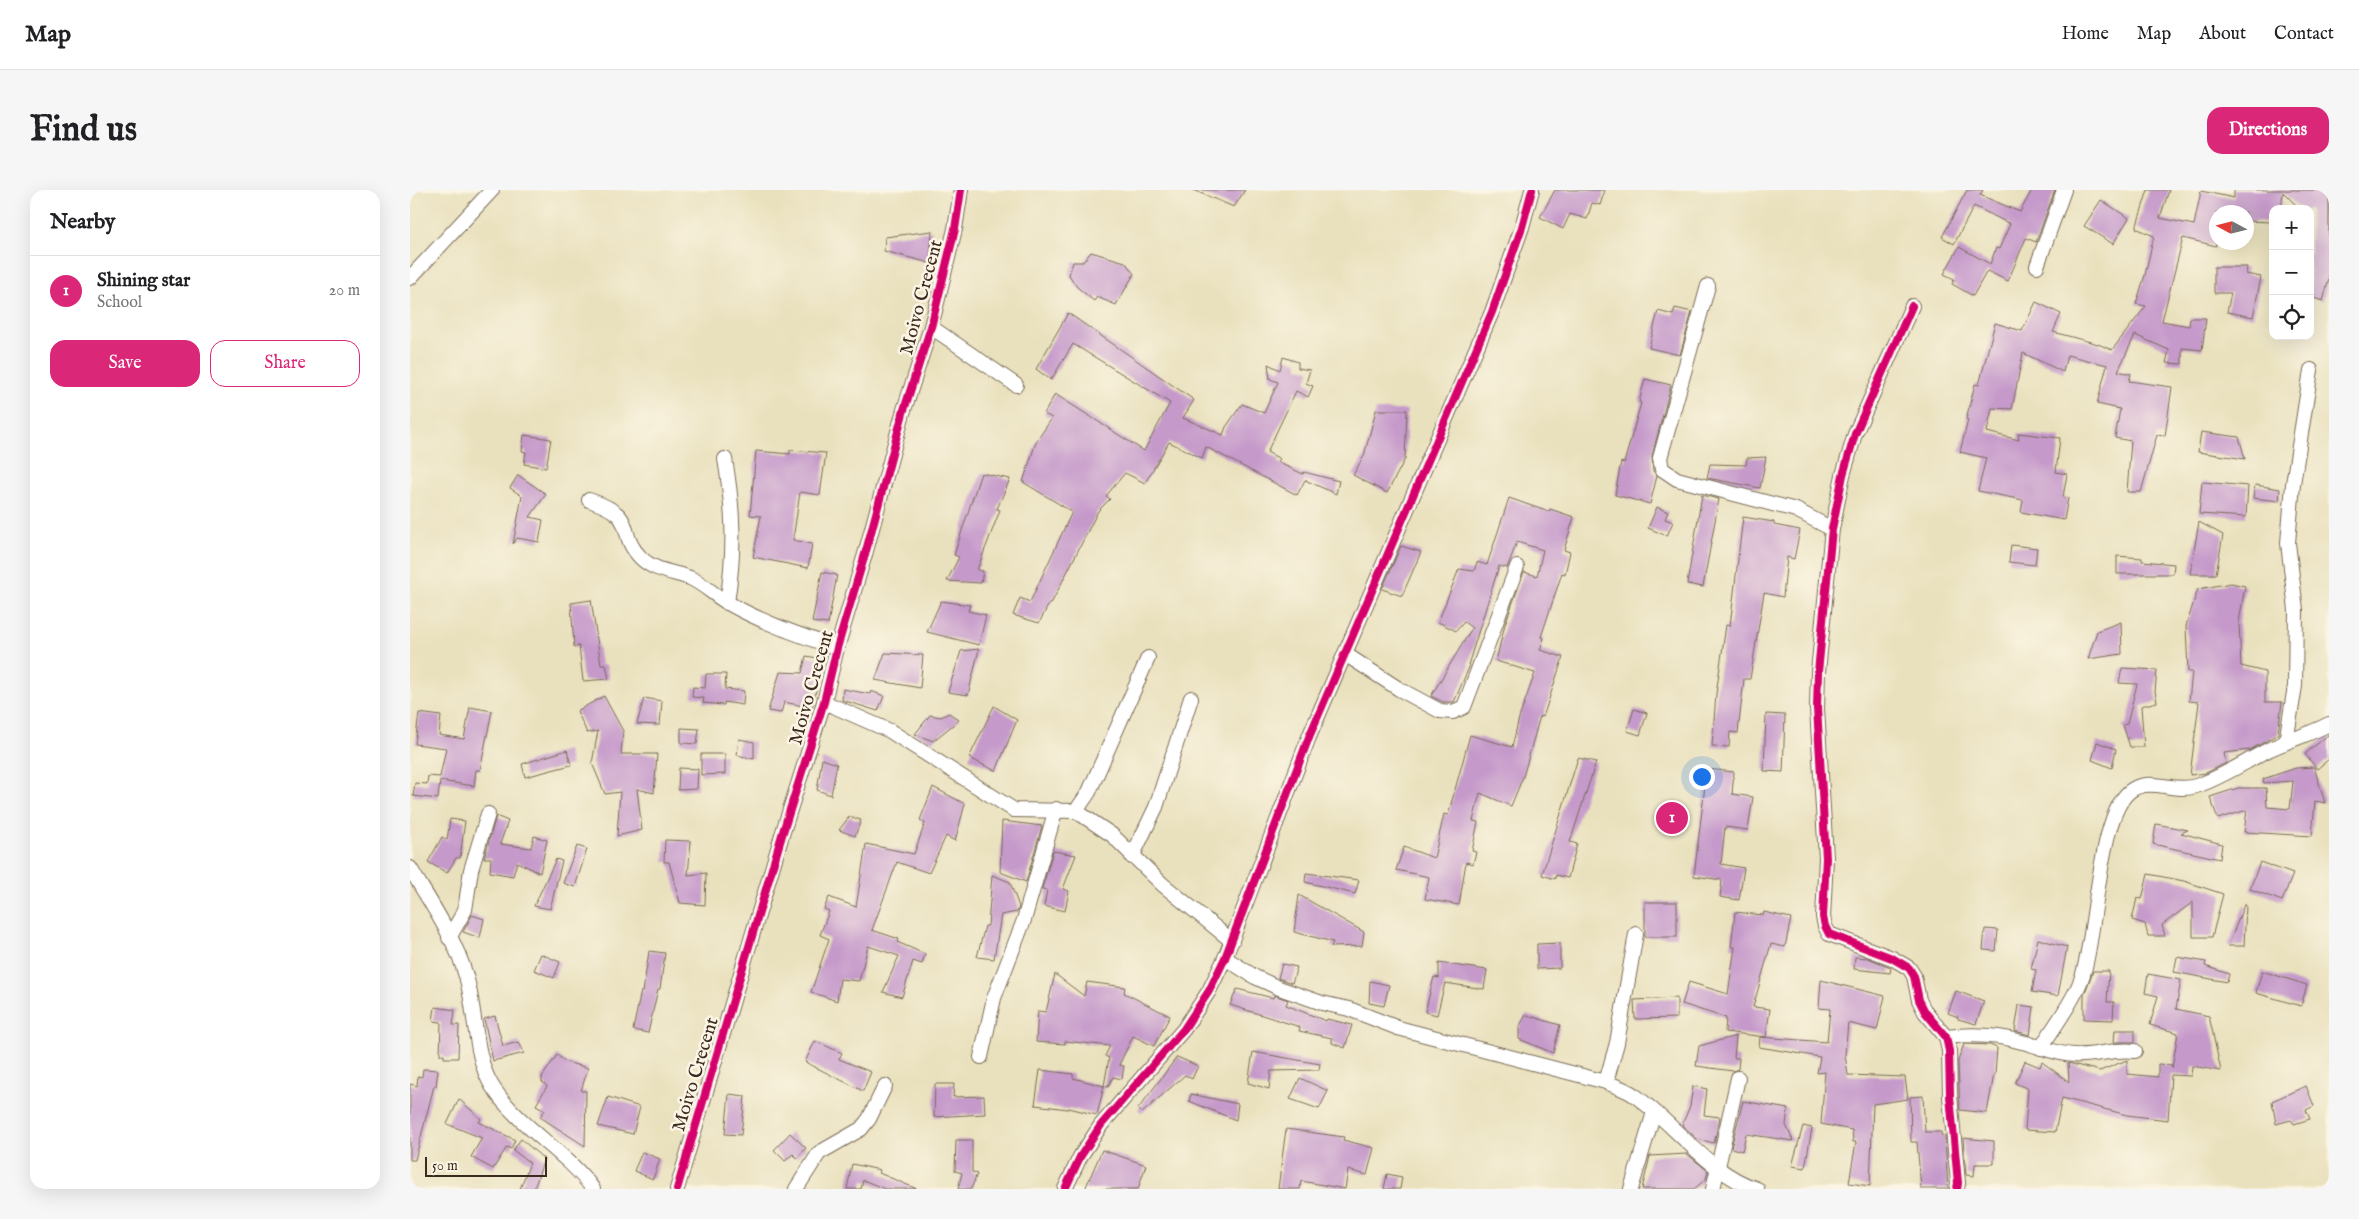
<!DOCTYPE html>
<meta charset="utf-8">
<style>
:root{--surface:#fff;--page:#f6f6f6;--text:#202124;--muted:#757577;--line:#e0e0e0;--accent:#db2777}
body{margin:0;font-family:"IM FELL English",serif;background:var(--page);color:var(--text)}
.controls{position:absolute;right:15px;top:15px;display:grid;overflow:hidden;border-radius:10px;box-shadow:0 5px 20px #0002}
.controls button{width:45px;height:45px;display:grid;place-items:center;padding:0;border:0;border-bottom:1px solid var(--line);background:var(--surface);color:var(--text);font:25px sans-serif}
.compass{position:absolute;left:1799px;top:15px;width:45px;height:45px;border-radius:50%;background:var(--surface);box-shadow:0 5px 20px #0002;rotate:277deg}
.scale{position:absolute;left:15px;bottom:12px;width:122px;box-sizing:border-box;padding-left:5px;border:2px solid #3b2a1e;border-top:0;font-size:14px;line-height:18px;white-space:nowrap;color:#3b2a1e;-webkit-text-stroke:4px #fcf5e5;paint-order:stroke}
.you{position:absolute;left:1291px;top:586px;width:18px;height:18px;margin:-12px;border:4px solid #fff;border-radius:50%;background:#1a73e8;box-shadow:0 0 0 8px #1a73e833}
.badge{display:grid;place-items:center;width:32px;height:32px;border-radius:50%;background:var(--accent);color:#fff;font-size:16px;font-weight:700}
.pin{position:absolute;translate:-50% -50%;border:2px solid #fff;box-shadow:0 1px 5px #0006}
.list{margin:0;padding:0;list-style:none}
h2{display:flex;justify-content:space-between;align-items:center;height:65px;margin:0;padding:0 20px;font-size:21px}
h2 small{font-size:16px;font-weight:400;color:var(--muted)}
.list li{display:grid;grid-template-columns:32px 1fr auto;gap:15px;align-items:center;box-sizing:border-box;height:70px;padding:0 20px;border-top:1px solid var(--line)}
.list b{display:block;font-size:19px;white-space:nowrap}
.list p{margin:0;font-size:16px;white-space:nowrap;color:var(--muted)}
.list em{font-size:16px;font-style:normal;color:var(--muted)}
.actions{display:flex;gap:10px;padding:15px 20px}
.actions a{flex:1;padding:11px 0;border:1px solid var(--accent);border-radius:15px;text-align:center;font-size:18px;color:var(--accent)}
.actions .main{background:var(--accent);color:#fff}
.icon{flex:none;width:28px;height:28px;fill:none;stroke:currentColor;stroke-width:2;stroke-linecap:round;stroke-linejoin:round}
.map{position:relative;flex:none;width:1919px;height:999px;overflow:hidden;border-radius:15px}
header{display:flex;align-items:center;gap:30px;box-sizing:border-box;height:70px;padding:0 25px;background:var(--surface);border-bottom:1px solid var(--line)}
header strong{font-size:24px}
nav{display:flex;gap:28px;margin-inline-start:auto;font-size:18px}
.intro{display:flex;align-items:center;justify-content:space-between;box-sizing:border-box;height:120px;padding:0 30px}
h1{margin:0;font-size:35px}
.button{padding:12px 22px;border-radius:15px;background:var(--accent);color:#fff;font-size:18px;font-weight:700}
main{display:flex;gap:30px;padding:0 30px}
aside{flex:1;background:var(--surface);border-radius:15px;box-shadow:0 5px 20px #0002}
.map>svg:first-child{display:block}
</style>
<header>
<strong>Map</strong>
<nav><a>Home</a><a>Map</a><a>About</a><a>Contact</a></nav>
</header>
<div class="intro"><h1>Find us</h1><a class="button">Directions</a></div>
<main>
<aside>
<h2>Nearby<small></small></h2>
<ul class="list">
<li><span class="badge">1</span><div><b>Shining star</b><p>School</p></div><em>20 m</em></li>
</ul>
<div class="actions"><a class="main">Save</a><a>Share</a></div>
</aside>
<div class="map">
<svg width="1919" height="999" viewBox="0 0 1919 999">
<rect width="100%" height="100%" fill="#fcf5e5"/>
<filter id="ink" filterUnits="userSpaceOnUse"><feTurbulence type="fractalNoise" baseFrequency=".02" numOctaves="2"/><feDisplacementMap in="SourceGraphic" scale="10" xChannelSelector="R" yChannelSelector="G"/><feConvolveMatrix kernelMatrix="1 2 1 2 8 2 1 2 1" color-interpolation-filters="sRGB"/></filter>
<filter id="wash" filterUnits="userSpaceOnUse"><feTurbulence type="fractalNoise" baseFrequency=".0096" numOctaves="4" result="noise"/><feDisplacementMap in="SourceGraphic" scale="20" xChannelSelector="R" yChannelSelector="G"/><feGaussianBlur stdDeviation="1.12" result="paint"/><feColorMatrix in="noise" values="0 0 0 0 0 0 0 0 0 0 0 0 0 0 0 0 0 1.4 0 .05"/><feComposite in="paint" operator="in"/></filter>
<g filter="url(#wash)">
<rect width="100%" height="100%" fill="#e9e1bd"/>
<g id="blocks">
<g fill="#c599ca">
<polygon points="783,0 835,0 824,17"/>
<polygon points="1145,0 1195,0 1190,15 1182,13 1177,29 1160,24 1153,39 1130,27"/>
<polygon points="1557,0 1573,0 1570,5 1610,22 1622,0 1645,0 1626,52 1616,48 1598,91 1577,81 1563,106 1542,94 1544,89 1534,84 1549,57 1580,74 1586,58 1589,59 1600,34 1564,16 1544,54 1532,47"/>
<polygon points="1738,0 1759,0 1750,28 1784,35 1791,1 1824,8 1824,0 1919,0 1919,89 1913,111 1900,107 1900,19 1890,19 1873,2 1871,19 1863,19 1863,32 1836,31 1836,22 1806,22 1806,56 1773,48 1752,131 1779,136 1780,128 1796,128 1792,160 1772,158 1772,174 1756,173 1759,160 1725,145 1708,181 1721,184 1719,191 1762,197 1755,246 1747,245 1731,302 1717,302 1721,251 1705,248 1710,219 1687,214 1697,175 1657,165 1653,182 1613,163 1602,219 1582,218 1577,242 1609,250 1608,243 1650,248 1646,282 1657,284 1653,307 1658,308 1654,330 1611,322 1613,310 1568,301 1576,268 1550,262 1558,230 1556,229 1565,194 1569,195 1585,133 1612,141 1626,112 1651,124 1643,142 1688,154 1702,160 1736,116 1726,114 1735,85 1744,46 1726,38"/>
<polygon points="1691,10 1719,28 1703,54 1674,36"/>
<polygon points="522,41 520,73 474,61 475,47"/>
<polygon points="681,62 715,72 724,84 706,115 687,107 684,111 667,97 659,85 663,72 673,72"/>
<polygon points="1804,77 1837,77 1836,84 1851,87 1843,127 1817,122 1821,103 1804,103"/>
<polygon points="1265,118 1282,122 1270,165 1239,158 1248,121 1263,125"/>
<polygon points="658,123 784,210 773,228 813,245 816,237 832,214 854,223 868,192 860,189 858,174 870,180 873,167 888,172 888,178 900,180 896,193 903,196 898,207 886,201 857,262 870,269 867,272 893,284 894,282 929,291 926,304 895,290 887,305 796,257 792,268 759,252 735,293 715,283 696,306 700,309 688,321 641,414 639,414 629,433 603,425 610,408 620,412 662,322 613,292 626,252 642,228 634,224 645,204 734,261 760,213 663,154 641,190 626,179"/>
<polygon points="1235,189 1261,195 1242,266 1243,281 1247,286 1240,314 1205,305 1211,272 1214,273 1231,213 1229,212"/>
<polygon points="966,220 997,220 995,269 977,303 943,285 954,266"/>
<polygon points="1791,242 1829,247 1835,269 1788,262"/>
<polygon points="114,245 141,249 136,278 114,274 116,262 112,261"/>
<polygon points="380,260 416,263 410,305 390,302 383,350 402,354 398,378 343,367 351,326 340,325 346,261 380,264"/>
<polygon points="1356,267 1350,298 1297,288 1300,274 1336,275 1337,268"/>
<polygon points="571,283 600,289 587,319 590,320 567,380 573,381 571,393 537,391 549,367 544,365"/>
<polygon points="108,285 136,304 120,327 133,330 129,352 107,348 103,354 112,306 100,298"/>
<polygon points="1792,292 1838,296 1836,327 1789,324"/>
<polygon points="1845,295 1870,299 1869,311 1843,308"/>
<polygon points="1292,305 1309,309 1293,397 1277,394"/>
<polygon points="1099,308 1139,322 1140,319 1164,327 1154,360 1160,362 1155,384 1152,383 1131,447 1134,448 1130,460 1153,467 1133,527 1130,526 1113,587 1101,616 1070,603 1063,631 1068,632 1062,661 1066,662 1063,674 1056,672 1049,715 1015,709 1019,687 986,680 994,657 1024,668 1034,624 1038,625 1060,545 1102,557 1109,528 1125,483 1086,471 1095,434 1114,382 1127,386 1133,360 1107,352 1097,378 1089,376 1058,475 1060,475 1044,512 1033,512 1021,506 1062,438 1054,432 1046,441 1028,432 1049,379 1064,381 1067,372 1077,375"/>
<polygon points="1247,317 1258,322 1255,329 1263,332 1257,346 1238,338"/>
<polygon points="1333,327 1364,332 1364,335 1390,340 1384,369 1377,367 1373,407 1354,403 1340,489 1334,489 1328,543 1320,542 1319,557 1302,556 1306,504 1316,435 1320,436"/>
<polygon points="1789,332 1813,345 1806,384 1780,384"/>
<polygon points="1601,355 1627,358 1625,375 1599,372"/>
<polygon points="991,356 1011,362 992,406 972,399"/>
<polygon points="1707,366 1732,368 1732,371 1764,374 1763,384 1707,384"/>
<polygon points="412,382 427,385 418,434 402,432"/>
<polygon points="1821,393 1835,396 1829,432 1831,476 1855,482 1855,512 1872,512 1868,544 1840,560 1814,563 1816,573 1796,583 1780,585 1789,512 1779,511 1782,482 1778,482 1776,436 1788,399"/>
<polygon points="181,410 191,475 196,475 199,489 173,491 169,456 164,457 161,413"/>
<polygon points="531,411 560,415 558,421 576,425 569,455 517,442"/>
<polygon points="1711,432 1712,464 1678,469 1687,441"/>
<polygon points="569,459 558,505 538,502 551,461"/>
<polygon points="475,463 513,465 510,498 465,490"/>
<polygon points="396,466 413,469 402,518 374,512 371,523 358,521 370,482 392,483"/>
<polygon points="1712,478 1747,480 1745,501 1747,512 1731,516 1734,557 1720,557 1713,535 1717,534 1727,494 1709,493"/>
<polygon points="296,484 316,484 315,499 334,501 333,515 314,512 314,515 293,513 294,508 282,507 283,497 295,498"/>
<polygon points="433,499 460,504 461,501 474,506 468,521 432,510"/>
<polygon points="194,506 213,541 211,564 247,564 244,603 227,599 232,640 207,646 210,602 195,604 182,573 188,541 177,543 167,521"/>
<polygon points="234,508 252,511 250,535 227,534"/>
<polygon points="584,516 607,530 586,581 559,568"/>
<polygon points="60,517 82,521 70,580 66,580 64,596 30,591 28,609 3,606 5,593 17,594 18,586 30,587 36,558 5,554 9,523 31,526 29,545 54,549"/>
<polygon points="1224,519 1237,523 1230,545 1217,541"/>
<polygon points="539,523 549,530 523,551 505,544 520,525 531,527"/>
<polygon points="1356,524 1375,525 1373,582 1354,581"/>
<polygon points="271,538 289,539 287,554 271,553"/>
<polygon points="1919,544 1919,569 1907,579 1895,564"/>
<polygon points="329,549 344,552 344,569 327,565"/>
<polygon points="1687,552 1706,559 1702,578 1682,570"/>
<polygon points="157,560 161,575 115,587 112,574"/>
<polygon points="291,564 315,564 315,584 291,585"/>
<polygon points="1168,568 1186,572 1160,652 1167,654 1158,688 1146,685 1145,689 1132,685"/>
<polygon points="412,569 427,574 421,605 407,600"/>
<polygon points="1904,577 1915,613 1905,611 1902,646 1834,642 1837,620 1808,629 1800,607 1828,598 1856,598 1857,617 1880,619 1883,591 1854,593 1853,589 1886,578"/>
<polygon points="269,578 288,579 287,599 268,600"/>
<polygon points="1297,579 1324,582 1322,604 1343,607 1338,640 1315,637 1311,674 1334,678 1329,710 1310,707 1312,690 1284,686"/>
<polygon points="523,597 555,614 545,651 536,646 519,683 487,672 462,740 489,749 487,752 515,764 512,774 503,771 492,807 473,802 489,766 458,756 449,791 430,789 427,811 401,802 419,749 410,745 419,721 414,719 419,707 446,717 456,654 504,664 515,633 510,630"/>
<polygon points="86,626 98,631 90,654 121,658 124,646 137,650 130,683 107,672 103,686 80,682 81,668 74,668"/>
<polygon points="439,627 451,630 445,646 429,640"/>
<polygon points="40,629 55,631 50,668 46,668 37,683 18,672 32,647 37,650"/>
<polygon points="592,631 632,636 616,692 590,682"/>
<polygon points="1746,634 1778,640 1771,643 1812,654 1810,669 1743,654"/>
<polygon points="255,650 281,651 278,685 296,683 295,715 270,713 259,672 254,672"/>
<polygon points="167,656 177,659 165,697 153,693"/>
<polygon points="643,661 666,665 653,699 659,701 655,721 634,716 637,700 632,699"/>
<polygon points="146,669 152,671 140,719 124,716"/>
<polygon points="1850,672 1883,684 1872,711 1840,699"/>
<polygon points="896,683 949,690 945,704 895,692"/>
<polygon points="1738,684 1774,691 1813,704 1802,747 1783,747 1783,712 1752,735 1755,746 1738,746 1735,734 1722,730 1727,708 1732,709"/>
<polygon points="582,685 600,692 609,717 607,722 591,725 584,769 567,767 575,736 578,736"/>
<polygon points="889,705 954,742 952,756 921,757 923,752 884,742"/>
<rect x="1235" y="712" width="32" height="35"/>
<polygon points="1834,715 1836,715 1834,756 1818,756"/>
<polygon points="1325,722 1353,725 1354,722 1381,728 1375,757 1361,754 1343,817 1360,819 1356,847 1315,842 1316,828 1272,814 1279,792 1318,804 1325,757 1321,757"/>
<polygon points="62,725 74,729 70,748 53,742"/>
<polygon points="1575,739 1588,740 1586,761 1573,760"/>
<polygon points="1628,749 1657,757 1648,806 1622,802 1626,780 1621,779"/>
<polygon points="1150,753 1150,778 1127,779 1127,754"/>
<polygon points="239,761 255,763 250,799 248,799 238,843 223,840 231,801 233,802"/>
<polygon points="131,764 150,772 144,788 124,780"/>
<polygon points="1445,767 1458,768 1478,776 1481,778 1480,783 1444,779"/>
<polygon points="1767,767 1796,772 1795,776 1819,784 1817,792 1764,782"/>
<polygon points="1029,773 1077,780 1074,799 1035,793 1027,825 1015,822 1024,787 1029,788"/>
<polygon points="872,774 887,777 882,793 868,788"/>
<polygon points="1683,781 1699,781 1697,812 1704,812 1703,830 1674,829 1674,805"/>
<polygon points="1852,781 1897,795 1891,816 1846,803"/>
<polygon points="645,784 674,806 677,792 715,797 714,803 760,826 744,856 723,846 709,875 714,876 712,889 703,887 698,897 694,896 699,868 695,866 700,856 655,851 655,854 626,852 628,821 636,822"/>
<polygon points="1738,784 1771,790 1766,819 1799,826 1811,881 1782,876 1781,886 1761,885 1758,930 1717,925 1652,908 1645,942 1615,940 1618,899 1605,893 1615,871 1630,877 1632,872 1659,892 1658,873 1690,881 1717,870 1717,884 1748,887 1748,874 1762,875 1762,878 1768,843 1740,835 1748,806 1735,803"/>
<polygon points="1411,790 1475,806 1467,840 1438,833 1435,865 1438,885 1495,887 1498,909 1463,914 1460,996 1439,993 1446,952 1443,952 1442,940 1411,934 1415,882 1407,883 1410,867 1349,857 1350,847 1417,852 1420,819 1409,818"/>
<polygon points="960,791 979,795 974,816 959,813"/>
<polygon points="827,799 863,808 864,805 878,810 876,815 916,831 917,829 942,835 935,858 922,853 922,848 889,841 890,837 820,815"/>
<polygon points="1546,801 1574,811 1566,834 1548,829 1548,827 1538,823"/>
<polygon points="1267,808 1267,828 1225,829 1224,810"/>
<polygon points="1609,815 1624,817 1620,845 1605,841"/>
<polygon points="25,817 45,820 43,835 49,835 48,868 34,868 34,865 30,865 31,832 23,831"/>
<polygon points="1116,825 1150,835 1143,863 1109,849 1109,837"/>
<polygon points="85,826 93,856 109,852 114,863 83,871 74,829"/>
<polygon points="1705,840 1725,840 1725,852 1704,852"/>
<polygon points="1326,846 1324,868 1329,868 1328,879 1323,881 1286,876 1289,856"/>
<polygon points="405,851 432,863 429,869 461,882 453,901 395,872"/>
<polygon points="1554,854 1580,855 1587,858 1585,885 1584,884 1577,923 1550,920 1548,871"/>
<polygon points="843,862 910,874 909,880 861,881 859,899 838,893"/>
<polygon points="147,865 156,872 178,878 171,901 176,901 175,956 130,927 135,920 126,915 137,896 132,892 132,887"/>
<polygon points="767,867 788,876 782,889 775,885 732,923 728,919"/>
<polygon points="13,879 28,880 26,896 24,896 5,970 0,970 0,894 7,896 8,886 12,887"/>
<polygon points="630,880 663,884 663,888 694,896 687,925 659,918 658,919 625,915"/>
<polygon points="890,888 918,901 909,919 880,909"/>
<polygon points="525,894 544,894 543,907 574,906 575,924 524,927"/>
<polygon points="1283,896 1297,899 1294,925 1310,927 1304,953 1287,949 1272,935 1280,916"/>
<polygon points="1896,896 1904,916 1896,920 1900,929 1884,934 1881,930 1866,934 1862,911"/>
<polygon points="319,904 335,906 331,945 315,944"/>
<polygon points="781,904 828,914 826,930 779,911"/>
<polygon points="1513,906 1515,942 1531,942 1531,945 1535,946 1538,999 1511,999 1507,952 1501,952 1500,907"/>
<polygon points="198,907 230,917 223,944 188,936"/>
<polygon points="49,909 71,929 69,932 105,950 101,959 97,957 83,979 61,967 72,948 37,934"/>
<polygon points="1333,911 1378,919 1376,935 1383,951 1336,944 1332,961 1321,958"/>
<polygon points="1393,936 1402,938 1395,978 1382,976"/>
<polygon points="876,939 934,947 933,950 964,958 957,985 938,980 935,999 891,991 890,999 868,999"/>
<polygon points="380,943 396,958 387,968 383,964 375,971 364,960"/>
<polygon points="1553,948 1584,951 1584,974 1565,974 1564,986 1556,985"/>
<polygon points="111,949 134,969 124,999 110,999 120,973 103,960"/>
<polygon points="546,950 562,950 562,982 567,984 561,999 548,999 552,983 545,981"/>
<polygon points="692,960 736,975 728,999 675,999"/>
<polygon points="232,962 250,969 243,989 224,981"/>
<polygon points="1277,964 1298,981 1296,989 1284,999 1232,999 1240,966"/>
<polygon points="442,974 470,980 469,983 507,999 475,999 453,990 451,999 437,999"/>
<polygon points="977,984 992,987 990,999 974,999"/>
</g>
</g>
</g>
<g filter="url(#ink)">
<use href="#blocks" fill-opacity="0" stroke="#786a56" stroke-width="1"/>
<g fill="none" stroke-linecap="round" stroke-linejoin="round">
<defs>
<g id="minor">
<polyline points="1627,76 1654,0"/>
<polyline points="0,88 82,0"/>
<polyline points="1298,96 1250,268 1252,279 1267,289 1386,320 1422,339"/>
<polyline points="1502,116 1445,244 1433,285 1422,339 1408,482 1407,518 1416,668 1413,727 1415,736 1419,744 1482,768 1499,778 1504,786 1509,810 1515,822 1536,847 1539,861 1540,906 1548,993 1547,999"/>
<polyline points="521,137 606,195"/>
<path d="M315 269C324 322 325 360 317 413"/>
<path d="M179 310C231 327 205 342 231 368 244 381 264 382 280 388 294 394 305 406 318 413 353 433 390 445 427 458"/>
<polyline points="935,464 989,499 1030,521 1043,522 1054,517 1107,377"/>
<polyline points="414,512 480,541 604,620 666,621 702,645 752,694 822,751"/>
<polyline points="1876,552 1885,496 1886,420 1878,353 1883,294 1901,180"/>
<polyline points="666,621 679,602 738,468"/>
<polyline points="722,667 746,617 781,508"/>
<path d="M0 678C20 712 45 748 56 786 66 819 64 867 82 896 108 937 155 960 183 999"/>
<polyline points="39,748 55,720 61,680 78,624"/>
<path d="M815 768 845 787 869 798 912 813 939 819 988 838 1196 892C1205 896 1216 899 1224 905 1264 933 1299 984 1347 999"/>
<path d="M1536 847C1561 844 1588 845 1612 852 1629 856 1646 864 1664 865 1685 867 1703 858 1725 861"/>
<path d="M1631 858C1644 836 1662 814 1671 790 1687 750 1687 619 1723 599 1742 588 1765 603 1786 596 1811 588 1836 571 1860 559 1880 550 1900 544 1919 534"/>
<polyline points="571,867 584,808 614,730 646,619"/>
<polyline points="1196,892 1207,853 1226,744"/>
<polyline points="267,999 372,645 414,512 427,458 456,361 493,223 521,137 545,39 551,0"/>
<polyline points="386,999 409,963 451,939 459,929 475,896"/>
<polyline points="655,999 670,967 691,935 774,839 799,801 815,768 899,547 1082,122 1112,37 1122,0"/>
<polyline points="1221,999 1244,922"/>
<polyline points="1303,999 1328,888"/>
</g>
</defs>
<use href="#minor" stroke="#786a56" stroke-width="16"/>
<use href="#minor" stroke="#fff" stroke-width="14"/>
<defs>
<g id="cycleway">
<polyline points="1502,116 1445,244 1433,285 1422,339 1408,482 1407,518 1416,668 1413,727 1415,736 1419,744 1482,768 1499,778 1504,786 1509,810 1515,822 1536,847 1539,861 1540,906 1548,993 1547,999"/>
<polyline points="267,999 372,645 414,512 427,458 456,361 493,223 521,137 545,39 551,0"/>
<polyline points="655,999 670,967 691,935 774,839 799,801 815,768 899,547 1082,122 1112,37 1122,0"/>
</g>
</defs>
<use href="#cycleway" stroke="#fcf5e5" stroke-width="11"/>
<use href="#cycleway" stroke="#d6006c" stroke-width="8"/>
</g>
</g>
<g text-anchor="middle" stroke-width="5" stroke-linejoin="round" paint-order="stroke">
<g font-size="19" fill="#3b2a1e" stroke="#fcf5e5">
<text transform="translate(510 107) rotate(-75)" y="7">Moivo Crecent</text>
<text transform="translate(400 497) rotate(-74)" y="7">Moivo Crecent</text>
<text transform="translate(284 884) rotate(-73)" y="7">Moivo Crecent</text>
</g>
</g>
</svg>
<div class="controls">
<button>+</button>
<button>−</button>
<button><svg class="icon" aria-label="locate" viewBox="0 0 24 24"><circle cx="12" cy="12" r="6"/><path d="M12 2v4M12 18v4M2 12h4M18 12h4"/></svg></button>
</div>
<svg class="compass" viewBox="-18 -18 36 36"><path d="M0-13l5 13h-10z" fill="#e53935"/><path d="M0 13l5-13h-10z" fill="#757577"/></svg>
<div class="scale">50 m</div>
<div class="you"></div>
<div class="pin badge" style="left:1262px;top:628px">1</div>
</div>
</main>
